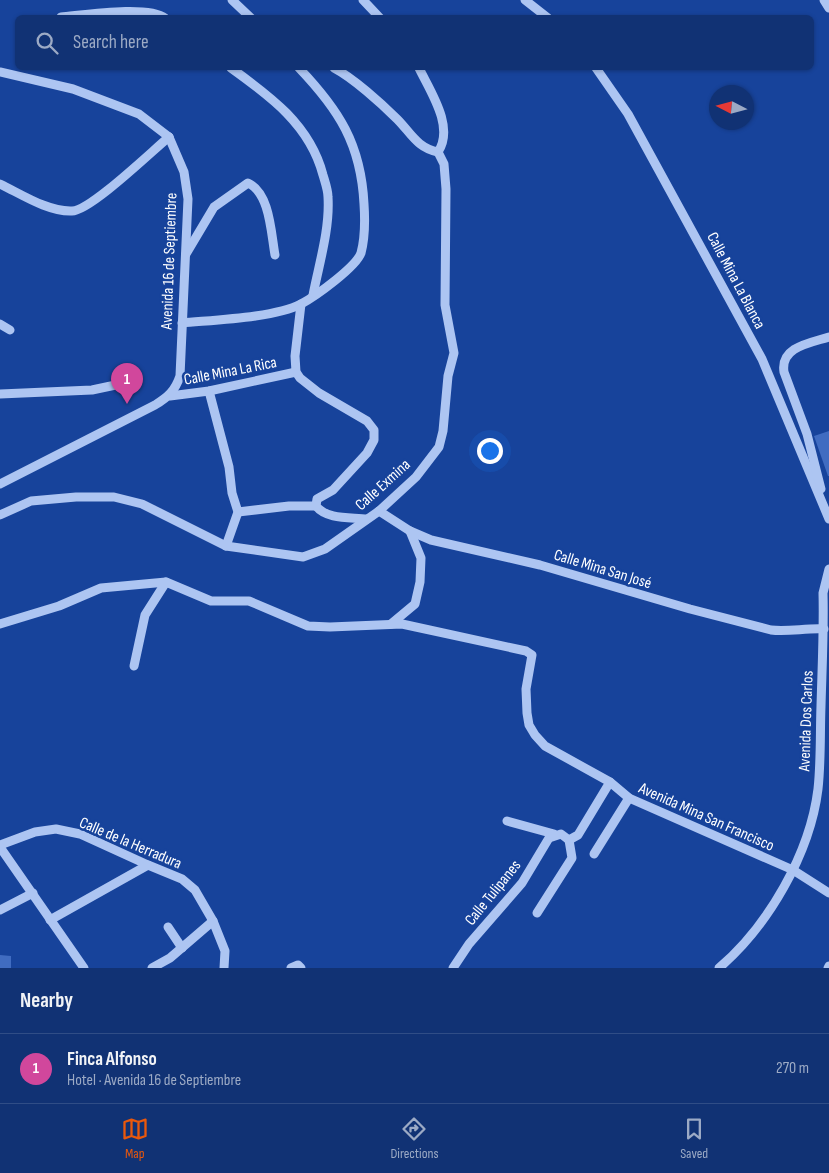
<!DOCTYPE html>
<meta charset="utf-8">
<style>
:root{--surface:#113274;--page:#1a3a79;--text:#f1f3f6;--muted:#9caac5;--line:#304d86;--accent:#ea580c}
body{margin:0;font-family:"Sofia Sans Condensed",sans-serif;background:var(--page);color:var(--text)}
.compass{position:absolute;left:709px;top:85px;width:45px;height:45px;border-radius:50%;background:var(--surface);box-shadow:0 1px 4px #0004;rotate:276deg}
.you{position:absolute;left:489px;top:450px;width:18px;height:18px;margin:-12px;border:4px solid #fff;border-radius:50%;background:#1a73e8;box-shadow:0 0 0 8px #1a73e833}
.badge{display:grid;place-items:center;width:32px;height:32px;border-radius:50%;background:var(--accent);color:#fff;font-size:16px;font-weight:700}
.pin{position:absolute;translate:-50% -41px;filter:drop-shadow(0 1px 2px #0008)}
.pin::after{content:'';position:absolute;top:26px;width:18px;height:15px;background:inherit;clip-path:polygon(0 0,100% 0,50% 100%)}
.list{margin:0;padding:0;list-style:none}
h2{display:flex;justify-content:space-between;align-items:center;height:65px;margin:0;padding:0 20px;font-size:21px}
h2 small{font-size:16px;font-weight:400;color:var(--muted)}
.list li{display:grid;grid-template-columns:32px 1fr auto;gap:15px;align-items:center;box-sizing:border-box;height:70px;padding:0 20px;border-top:1px solid var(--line)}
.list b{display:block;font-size:19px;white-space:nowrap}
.list p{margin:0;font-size:16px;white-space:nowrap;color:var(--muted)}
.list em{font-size:16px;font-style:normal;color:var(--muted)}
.icon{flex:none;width:28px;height:28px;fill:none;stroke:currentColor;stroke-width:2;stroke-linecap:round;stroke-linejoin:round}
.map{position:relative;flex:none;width:829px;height:968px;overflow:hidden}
.search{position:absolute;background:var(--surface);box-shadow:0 1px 4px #0004;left:15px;right:15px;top:15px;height:55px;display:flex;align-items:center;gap:12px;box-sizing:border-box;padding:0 18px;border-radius:8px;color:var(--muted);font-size:19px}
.sheet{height:135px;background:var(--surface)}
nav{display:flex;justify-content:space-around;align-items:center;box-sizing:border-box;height:70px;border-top:1px solid var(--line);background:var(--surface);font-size:14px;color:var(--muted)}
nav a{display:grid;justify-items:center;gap:2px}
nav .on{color:var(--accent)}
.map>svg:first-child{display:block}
</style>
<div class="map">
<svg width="829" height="968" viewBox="0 0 829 968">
<rect width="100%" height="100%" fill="#17439b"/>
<g fill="#406cc1">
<polygon points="829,431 829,476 828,476 814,436"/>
<polygon points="0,955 11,956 11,968 0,968"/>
</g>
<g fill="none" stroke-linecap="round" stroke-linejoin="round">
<g stroke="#adc5f2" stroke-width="9">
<polyline points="232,0 251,18"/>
<polyline points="363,0 380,18"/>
<polyline points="525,0 548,18"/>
<polyline points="824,0 829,8"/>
<path d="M61 17C84 15 148 5 165 18"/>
<path d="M231 68C270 96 310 125 323 175 325 182 328 190 328 197 330 229 319 264 313 295"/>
<path d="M334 68C353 78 381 103 397 119 411 133 417 148 438 152"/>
<polyline points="596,68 628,114 762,359 829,519"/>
<polyline points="0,72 73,89 139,114 169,137"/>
<path d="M0 184C21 194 48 212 72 211 90 211 152 151 169 137"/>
<path d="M186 254 214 207 248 183C270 193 271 233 275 255"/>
<path d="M301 304 295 356 296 372 300 378 319 393 367 421 374 430V440L367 453 333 490 317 499 316 506C327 520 351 517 367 519"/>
<path d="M182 323C213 320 274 318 301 304 316 296 356 267 361 253 365 238 365 219 364 204 361 144 339 110 299 68"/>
<polyline points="0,324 10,330"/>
<polyline points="209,391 229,467 232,493 238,512 226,546"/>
<polyline points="0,394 92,390 125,383"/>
<polyline points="170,396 209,391 296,372"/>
<path d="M0 484 155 405C168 397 175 391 180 376L188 199 184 172 169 137"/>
<path d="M821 489 807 434 784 372C780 347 810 343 829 337"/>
<path d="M379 511 410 531 431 540 540 565 690 609 771 630C788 632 806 628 824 629"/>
<polyline points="238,512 289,506 316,506"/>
<path d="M0 515 31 501 76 497H114L142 504 226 546 303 557 325 549 379 511 416 477 439 447 443 431 448 376 454 353 445 305 446 189 444 164 438 152C455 127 430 91 419 68"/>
<polyline points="0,624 59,606 101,588 166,582 211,601 249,601 308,626 330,627 402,624 526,651 532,655 526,689 527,713 529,725 535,735 545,746 610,782 629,798 793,870 829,893"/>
<polyline points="391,624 415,604 420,582 421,558 410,531"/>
<polyline points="134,666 145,615 166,582"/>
<polyline points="507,821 554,834"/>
<polyline points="569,840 578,835 610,782"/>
<polyline points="0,845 35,832 56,829 80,834 148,865 182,879 195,890 213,921 225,951 224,968"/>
<polyline points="0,847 84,968"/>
<polyline points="594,854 629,798"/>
<polyline points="0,910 33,893"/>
<polyline points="537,913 572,858 569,840"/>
<polyline points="50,920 148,865"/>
<polyline points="168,927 182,948"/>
<polyline points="152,968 170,958 213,921"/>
<polyline points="291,968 298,965 301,968"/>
<polyline points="453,968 469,944 522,883 549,838 561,834 569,840"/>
<path d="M719 968C768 926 810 854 818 789 821 762 820 733 821 706 822 668 824 630 823 593L829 569"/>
<polyline points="828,968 829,966"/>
</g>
</g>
<g text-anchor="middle" stroke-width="5" stroke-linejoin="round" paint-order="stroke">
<g font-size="16" fill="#fff" stroke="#17439b">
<text transform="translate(168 261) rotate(-88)" y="6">Avenida 16 de Septiembre</text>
<text transform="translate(737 280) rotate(62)" y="6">Calle Mina La Blanca</text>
<text transform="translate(230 370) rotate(-11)" y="6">Calle Mina La Rica</text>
<text transform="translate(382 484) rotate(-42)" y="6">Calle Exmina</text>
<text transform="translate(603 568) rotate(17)" y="6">Calle Mina San José</text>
<text transform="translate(805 721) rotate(-88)" y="6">Avenida Dos Carlos</text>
<text transform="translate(707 816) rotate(24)" y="6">Avenida Mina San Francisco</text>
<text transform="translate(131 842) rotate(23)" y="6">Calle de la Herradura</text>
<text transform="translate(492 892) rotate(-51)" y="6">Calle Tulipanes</text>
</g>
</g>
</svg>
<svg class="compass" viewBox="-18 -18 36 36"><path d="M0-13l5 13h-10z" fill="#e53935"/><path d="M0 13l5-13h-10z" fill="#9caac5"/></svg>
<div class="you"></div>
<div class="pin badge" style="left:127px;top:404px;background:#d1479c">1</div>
<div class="search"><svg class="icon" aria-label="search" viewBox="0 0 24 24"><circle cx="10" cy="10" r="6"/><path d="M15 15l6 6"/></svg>Search here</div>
</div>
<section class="sheet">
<h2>Nearby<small></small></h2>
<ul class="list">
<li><span class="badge" style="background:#d1479c">1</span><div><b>Finca Alfonso</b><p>Hotel · Avenida 16 de Septiembre</p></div><em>270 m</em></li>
</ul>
</section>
<nav>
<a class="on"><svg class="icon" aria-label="map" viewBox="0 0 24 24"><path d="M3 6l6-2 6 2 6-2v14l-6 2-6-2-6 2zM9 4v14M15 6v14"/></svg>Map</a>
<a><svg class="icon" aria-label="directions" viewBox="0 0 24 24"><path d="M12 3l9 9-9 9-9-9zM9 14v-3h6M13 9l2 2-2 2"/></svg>Directions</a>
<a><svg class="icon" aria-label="saved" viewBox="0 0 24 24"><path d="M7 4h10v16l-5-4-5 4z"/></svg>Saved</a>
</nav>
